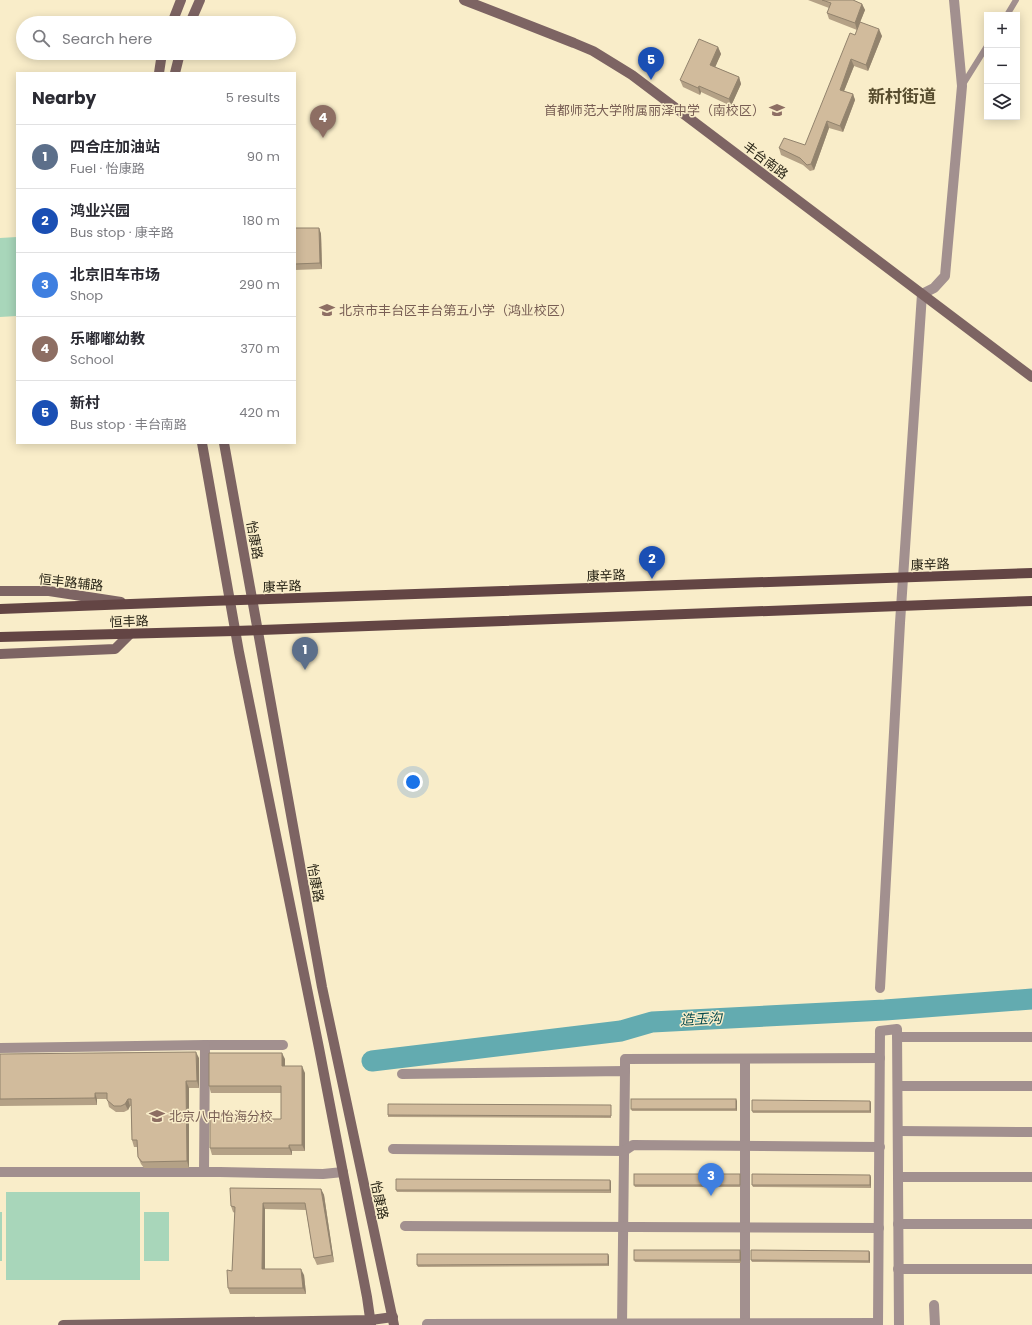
<!DOCTYPE html>
<meta charset="utf-8">
<style>
:root{--surface:#fff;--page:#f7f7f7;--text:#2b2b33;--muted:#7c7c81;--line:#e1e1e2;--accent:#0b8043}
body{margin:0;font-family:Poppins,"Noto Sans SC",sans-serif;background:var(--page);color:var(--text)}
.controls{position:absolute;right:12px;top:12px;display:grid;overflow:hidden;border-radius:0px;box-shadow:0 2px 10px #0003}
.controls button{width:36px;height:36px;display:grid;place-items:center;padding:0;border:0;border-bottom:1px solid var(--line);background:var(--surface);color:var(--text);font:20px sans-serif}
.you{position:absolute;left:413px;top:782px;width:14px;height:14px;margin:-10px;border:3px solid #fff;border-radius:50%;background:#1a73e8;box-shadow:0 0 0 6px #1a73e833}
.badge{display:grid;place-items:center;width:26px;height:26px;border-radius:50%;background:var(--accent);color:#fff;font-size:13px;font-weight:700}
.pin{position:absolute;translate:-50% -33px;filter:drop-shadow(0 1px 2px #0008)}
.pin::after{content:'';position:absolute;top:21px;width:14px;height:12px;background:inherit;clip-path:polygon(0 0,100% 0,50% 100%)}
.list{margin:0;padding:0;list-style:none}
h2{display:flex;justify-content:space-between;align-items:center;height:52px;margin:0;padding:0 16px;font-size:17px}
h2 small{font-size:13px;font-weight:400;color:var(--muted)}
.list li{display:grid;grid-template-columns:26px 1fr auto;gap:12px;align-items:center;box-sizing:border-box;height:64px;padding:0 16px;border-top:1px solid var(--line)}
.list b{display:block;font-size:15px;white-space:nowrap}
.list p{margin:0;font-size:13px;white-space:nowrap;color:var(--muted)}
.list em{font-size:13px;font-style:normal;color:var(--muted)}
.icon{flex:none;width:22px;height:22px;fill:none;stroke:currentColor;stroke-width:2;stroke-linecap:round;stroke-linejoin:round}
.map{position:relative;flex:none;width:1032px;height:1325px;overflow:hidden}
.search{position:absolute;background:var(--surface);box-shadow:0 2px 10px #0003;left:16px;top:16px;width:280px;height:44px;display:flex;align-items:center;gap:10px;box-sizing:border-box;padding:0 14px;border-radius:22px;color:var(--muted);font-size:15px}
.panel{position:absolute;background:var(--surface);box-shadow:0 2px 10px #0003;left:16px;top:72px;width:280px;height:372px;border-radius:0px}
.map>svg:first-child{display:block}
</style>
<div class="map">
<svg width="1032" height="1325" viewBox="0 0 1032 1325">
<rect width="100%" height="100%" fill="#f9edc9"/>
<g fill="#a8d6ba">
<polygon points="17,237 17,316 0,317 0,238"/>
<rect x="6" y="1192" width="134" height="88"/>
<rect x="0" y="1212" width="2" height="49"/>
<rect x="144" y="1212" width="25" height="49"/>
</g>
<g fill="none" stroke-linecap="round" stroke-linejoin="round">
<polyline stroke="#63abb0" stroke-width="21" points="372,1061 621,1031 652,1022 885,1010 1032,999"/>
<g stroke="#a2908f" stroke-width="6">
<polyline points="1007,15 1016,0"/>
<polyline points="962,86 987,46"/>
</g>
<g stroke="#a2908f" stroke-width="10">
<polyline points="880,988 900,623 922,294 934,288 945,276 962,86 954,0"/>
<polyline points="897,1037 1032,1037"/>
<polyline points="205,1045 283,1045"/>
<polyline points="0,1048 205,1045 204,1172"/>
<polyline points="745,1059 745,1325"/>
<polyline points="625,1071 625,1059 880,1058"/>
<polyline points="402,1074 625,1071 622,1325"/>
<polyline points="898,1086 1032,1086"/>
<polyline points="898,1131 1032,1132"/>
<polyline points="393,1149 624,1151 633,1145 880,1147"/>
<polyline points="0,1172 220,1172 323,1174 343,1172"/>
<polyline points="898,1177 1032,1177"/>
<polyline points="898,1224 1032,1224"/>
<polyline points="405,1226 879,1228"/>
<polyline points="898,1269 1032,1269"/>
<polyline points="934,1305 935,1325"/>
<polyline points="427,1324 878,1323"/>
<polyline points="878,1325 880,1031 897,1029 899,1325"/>
</g>
<g stroke="#7d6463" stroke-width="10">
<polyline points="464,0 574,43 593,51 632,75 1032,377"/>
<polyline points="172,23 181,0"/>
<polyline points="190,23 200,0"/>
<polyline points="159,73 162,53"/>
<polyline points="175,73 180,53"/>
<polyline points="202,443 239,652 319,1048 367,1297 371,1325"/>
<polyline points="224,443 322,987 394,1325"/>
<polyline points="0,591 49,591 121,602"/>
<polyline points="0,654 115,649 130,634"/>
<polyline points="63,1325 371,1320 393,1317"/>
</g>
<g stroke="#634544" stroke-width="10">
<polyline points="0,609 209,601 1032,573"/>
<polyline points="0,637 235,631 1032,601"/>
</g>
</g>
<g fill="#b4a186">
<polygon points="808,0 853,0 862,4 865,10 860,22 882,36 868,71 854,66 844,91 853,94 855,100 843,132 829,128 814,170 810,171 803,165 781,155 779,148 805,145 857,30 829,19 827,13 829,8"/>
<polygon points="718,47 721,54 715,67 739,77 741,84 731,106 701,92 700,95 683,87 680,80"/>
<polygon points="295,228 319,228 321,234 322,269 295,270"/>
<polygon points="0,1054 199,1058 199,1088 189,1088 189,1168 144,1168 141,1164 138,1157 137,1147 134,1147 132,1140 131,1106 130,1106 128,1110 124,1112 116,1112 109,1107 107,1099 97,1099 97,1105 0,1106"/>
<polygon points="285,1059 285,1066 305,1073 305,1151 292,1151 292,1155 212,1155 210,1148 281,1119 281,1093 211,1093 209,1086"/>
<polygon points="737,1101 737,1111 632,1111 631,1109"/>
<polygon points="870,1101 871,1103 871,1113 753,1113 752,1111"/>
<polygon points="611,1108 611,1118 388,1117 388,1115"/>
<polygon points="740,1174 740,1187 635,1187 634,1185"/>
<polygon points="871,1177 871,1188 753,1187 752,1185"/>
<polygon points="610,1180 611,1182 611,1193 397,1192 396,1190"/>
<polygon points="321,1189 324,1195 334,1262 317,1265 314,1258 306,1210 265,1209 265,1269 304,1275 306,1294 230,1294 228,1288 232,1271 235,1213 233,1212 231,1206"/>
<polygon points="740,1250 741,1252 741,1263 635,1262 634,1260"/>
<polygon points="869,1251 870,1253 870,1263 752,1262 751,1260"/>
<polygon points="609,1256 609,1266 418,1267 417,1265"/>
</g>
<g fill="#92836d">
<polygon points="862,4 865,10 857,30 855,23"/>
<polygon points="879,29 882,36 868,71 866,65"/>
<polygon points="718,47 721,54 713,72 710,65"/>
<polygon points="851,59 854,66 842,96 840,90"/>
<polygon points="739,77 741,84 731,106 729,99"/>
<polygon points="699,86 701,92 700,95 698,88"/>
<polygon points="853,94 855,100 843,132 840,126"/>
<polygon points="827,121 829,128 814,170 811,164"/>
<polygon points="319,228 321,234 322,269 320,263"/>
<polygon points="196,1052 199,1058 199,1088 197,1081"/>
<polygon points="282,1053 285,1059 285,1073 282,1066"/>
<polygon points="302,1066 305,1073 305,1151 302,1145"/>
<polygon points="186,1081 189,1088 189,1168 187,1161"/>
<polygon points="95,1093 97,1099 97,1105 95,1098"/>
<polygon points="128,1099 130,1106 128,1110 125,1104"/>
<polygon points="736,1099 737,1101 737,1111 736,1109"/>
<polygon points="870,1101 871,1103 871,1113 870,1111"/>
<polygon points="289,1145 292,1151 292,1155 289,1148"/>
<polygon points="870,1175 871,1177 871,1188 870,1185"/>
<polygon points="610,1180 611,1182 611,1193 610,1190"/>
<polygon points="321,1189 324,1195 334,1262 332,1255"/>
<polygon points="263,1203 265,1209 265,1275 262,1269"/>
<polygon points="740,1250 741,1252 741,1263 740,1260"/>
<polygon points="869,1251 870,1253 870,1263 869,1261"/>
<polygon points="608,1254 609,1256 609,1266 608,1264"/>
<polygon points="301,1269 304,1275 306,1294 303,1288"/>
</g>
<g fill="#d1bb9c" stroke="#92836d">
<polygon points="822,0 853,0 862,4 855,23 827,13 831,3"/>
<polygon points="860,22 879,29 866,65 851,59 840,90 853,94 840,126 827,121 811,164 807,165 800,158 779,148 784,138 805,145 850,33 855,35"/>
<polygon points="699,39 718,47 710,65 739,77 729,99 699,86 698,88 680,80"/>
<polygon points="295,228 319,228 320,263 295,264"/>
<polygon points="196,1052 197,1081 186,1081 187,1161 142,1162 138,1157 137,1140 132,1140 131,1099 128,1099 125,1104 121,1106 114,1106 107,1100 107,1093 95,1093 95,1098 0,1099 0,1054"/>
<polygon points="209,1053 282,1053 282,1066 302,1066 302,1145 289,1145 289,1148 210,1148 210,1119 281,1119 281,1086 209,1086"/>
<rect x="631" y="1099" width="105" height="10"/>
<polygon points="752,1100 870,1101 870,1111 752,1111"/>
<polygon points="388,1104 611,1105 611,1116 388,1115"/>
<rect x="634" y="1174" width="106" height="11"/>
<polygon points="752,1174 870,1175 870,1185 752,1185"/>
<polygon points="396,1179 610,1180 610,1190 396,1190"/>
<polygon points="230,1188 321,1189 332,1255 314,1258 305,1203 263,1203 262,1269 301,1269 303,1288 228,1288 227,1270 232,1271 235,1207 231,1206"/>
<rect x="634" y="1250" width="106" height="10"/>
<polygon points="751,1250 869,1251 869,1261 751,1260"/>
<polygon points="417,1254 608,1254 608,1264 417,1265"/>
</g>
<defs>
<symbol id="school-bare" viewBox="-9 -9 18 18"><path d="M0-5L7-2L0 1L-7-2ZM-4 1L0 2.5L4 1V4Q0 6-4 4Z" fill="#8d6e63" stroke="#f9edc9" stroke-width="2.5" paint-order="stroke"/></symbol>
</defs>
<g fill-rule="evenodd">
<use href="#school-bare" x="766" y="99" width="22" height="22"/>
<use href="#school-bare" x="316" y="299" width="22" height="22"/>
<use href="#school-bare" x="146" y="1105" width="22" height="22"/>
</g>
<g text-anchor="middle" stroke-width="3" stroke-linejoin="round" paint-order="stroke">
<g font-size="13" fill="#785e54" stroke="#f9edc9" text-anchor="start">
<text x="765" y="115" text-anchor="end">首都师范大学附属丽泽中学（南校区）</text>
<text x="339" y="315">北京市丰台区丰台第五小学（鸿业校区）</text>
<text x="169" y="1121">北京八中怡海分校</text>
</g>
<g font-size="13" fill="#272315" stroke="#f9edc9">
<text transform="translate(766 160) rotate(37)" y="5">丰台南路</text>
<text transform="translate(255 540) rotate(80)" y="5">怡康路</text>
<text transform="translate(930 564) rotate(-2)" y="5">康辛路</text>
<text transform="translate(606 575) rotate(-2)" y="5">康辛路</text>
<text transform="translate(71 582) rotate(6)" y="5">恒丰路辅路</text>
<text transform="translate(282 586) rotate(-2)" y="5">康辛路</text>
<text transform="translate(129 621) rotate(-2)" y="5">恒丰路</text>
<text transform="translate(316 883) rotate(80)" y="5">怡康路</text>
<text transform="translate(380 1200) rotate(78)" y="5">怡康路</text>
</g>
<g font-size="14" font-style="italic" fill="#064b4f" stroke="#f9edc9">
<text transform="translate(701 1019) rotate(-3)" y="5">造玉沟</text>
</g>
<g font-size="17" font-weight="bold" fill="#584d2e" stroke="#f9edc9">
<text x="902" y="102">新村街道</text>
</g>
</g>
</svg>
<div class="controls">
<button>+</button>
<button>−</button>
<button><svg class="icon" aria-label="layers" viewBox="0 0 24 24"><path d="M12 4l9 5-9 5-9-5zM3 14l9 5 9-5"/></svg></button>
</div>
<div class="you"></div>
<div class="pin badge" style="left:305px;top:670px;background:#5c6f8a">1</div>
<div class="pin badge" style="left:652px;top:579px;background:#1a4fb4">2</div>
<div class="pin badge" style="left:711px;top:1196px;background:#3f7fe0">3</div>
<div class="pin badge" style="left:323px;top:138px;background:#8d6e63">4</div>
<div class="pin badge" style="left:651px;top:80px;background:#1a4fb4">5</div>
<div class="search"><svg class="icon" aria-label="search" viewBox="0 0 24 24"><circle cx="10" cy="10" r="6"/><path d="M15 15l6 6"/></svg>Search here</div>
<section class="panel">
<h2>Nearby<small>5 results</small></h2>
<ul class="list">
<li><span class="badge" style="background:#5c6f8a">1</span><div><b>四合庄加油站</b><p>Fuel · 怡康路</p></div><em>90 m</em></li>
<li><span class="badge" style="background:#1a4fb4">2</span><div><b>鸿业兴园</b><p>Bus stop · 康辛路</p></div><em>180 m</em></li>
<li><span class="badge" style="background:#3f7fe0">3</span><div><b>北京旧车市场</b><p>Shop</p></div><em>290 m</em></li>
<li><span class="badge" style="background:#8d6e63">4</span><div><b>乐嘟嘟幼教</b><p>School</p></div><em>370 m</em></li>
<li><span class="badge" style="background:#1a4fb4">5</span><div><b>新村</b><p>Bus stop · 丰台南路</p></div><em>420 m</em></li>
</ul>
</section>
</div>
